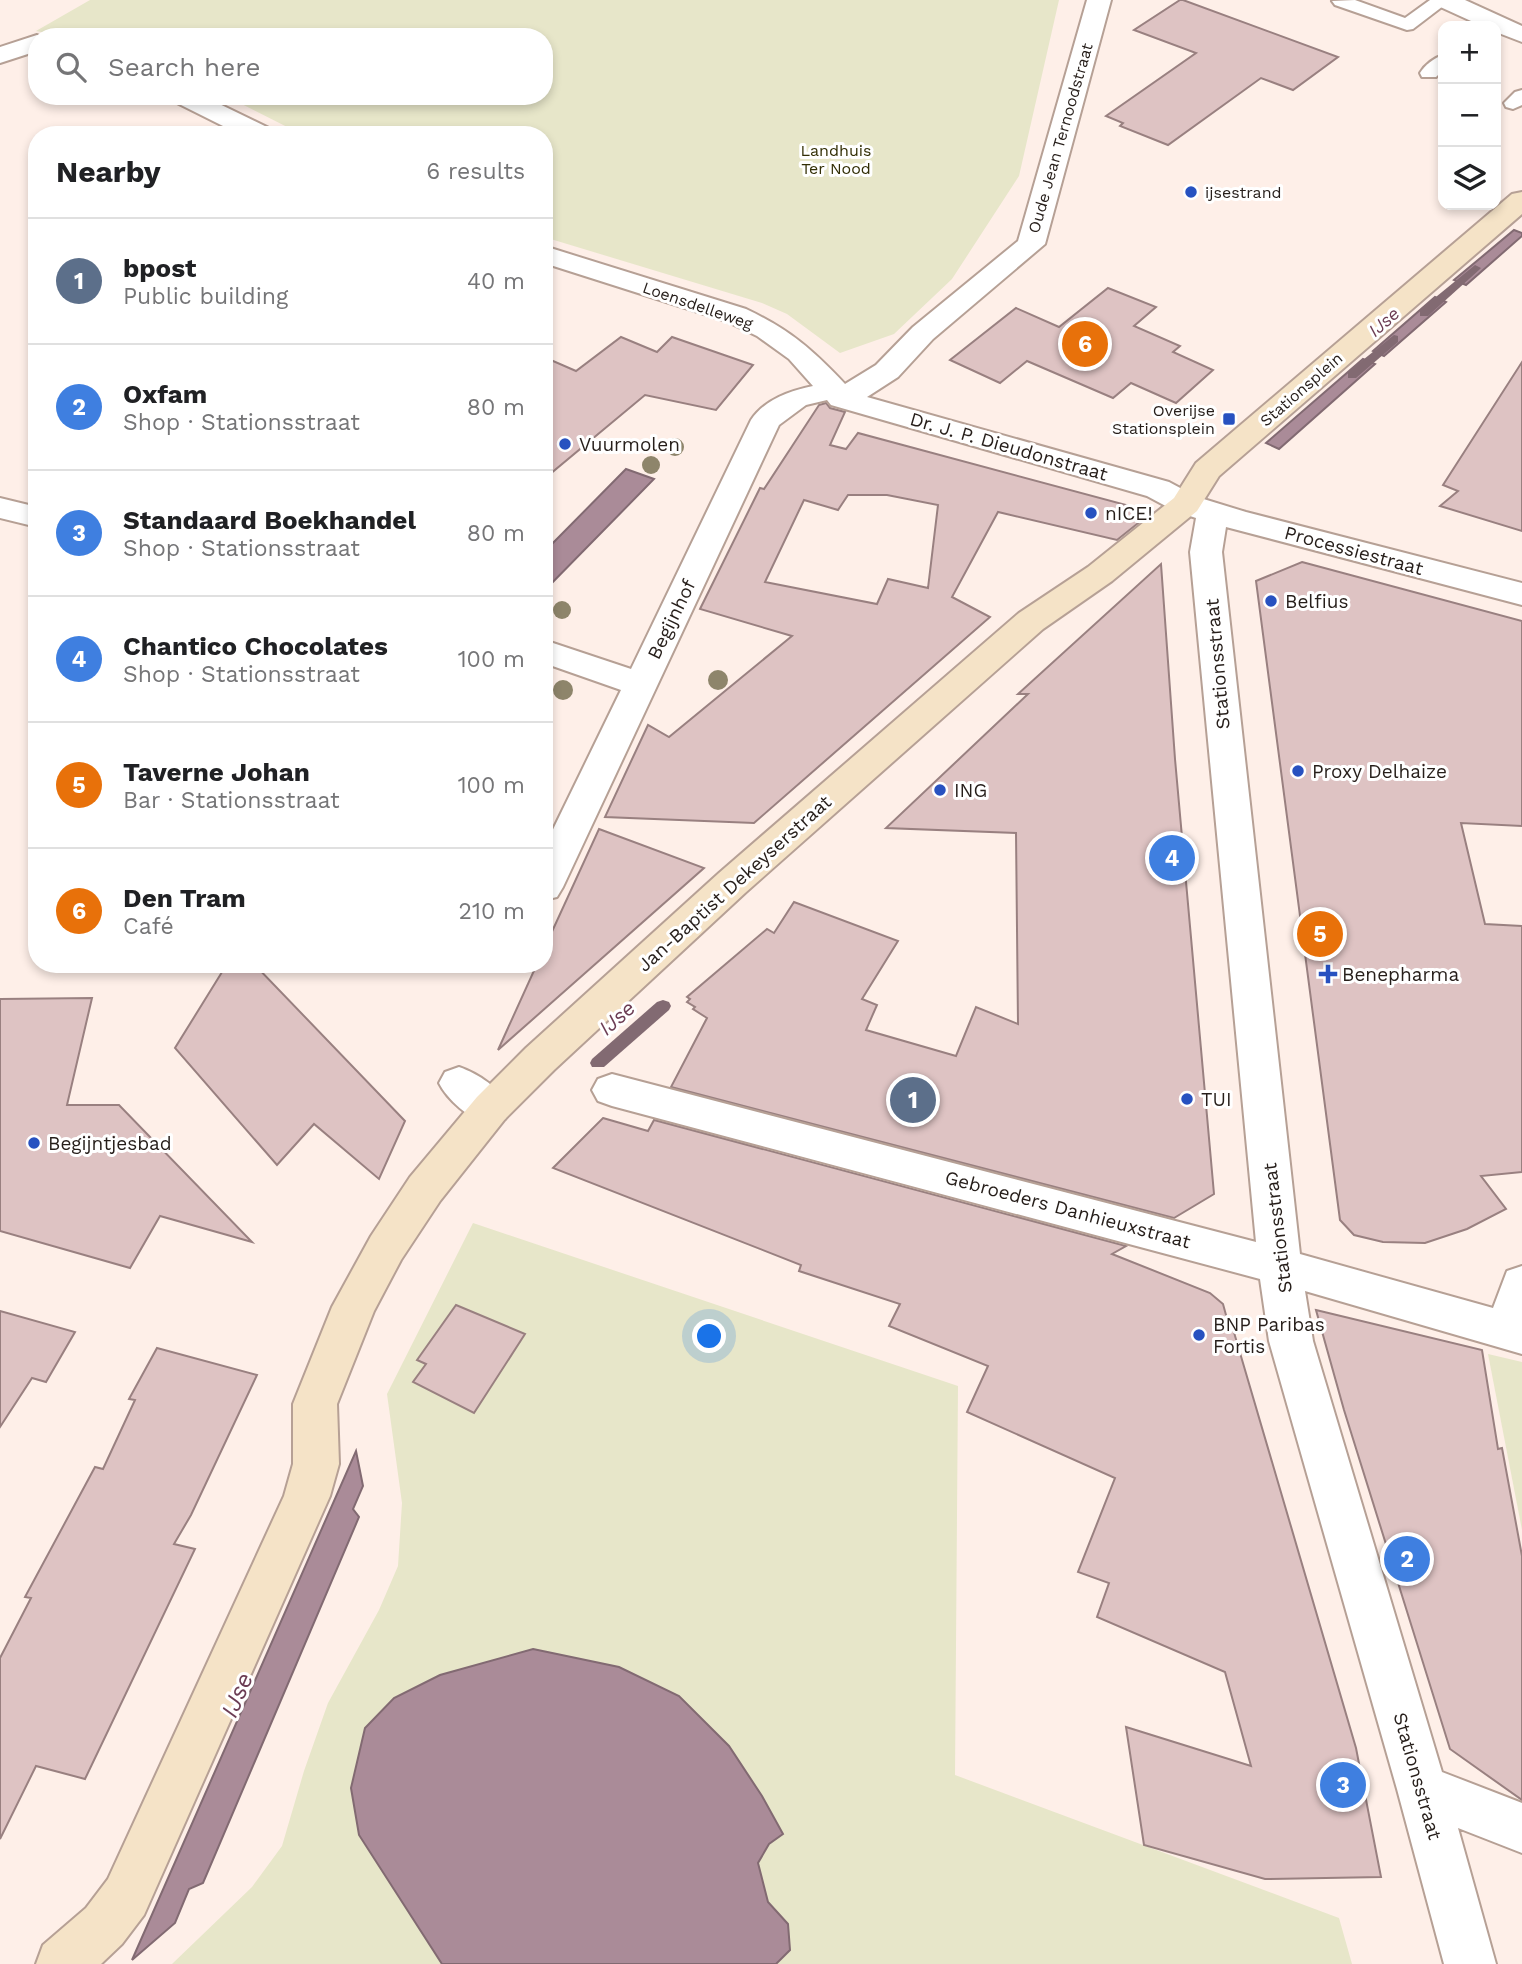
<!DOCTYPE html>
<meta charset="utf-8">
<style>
:root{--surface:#fff;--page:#f2f2f2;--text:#202124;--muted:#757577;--line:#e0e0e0;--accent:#0b8043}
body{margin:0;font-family:"Work Sans",sans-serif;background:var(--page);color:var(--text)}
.controls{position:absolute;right:21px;top:21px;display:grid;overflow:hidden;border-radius:14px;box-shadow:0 4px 10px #0003}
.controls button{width:63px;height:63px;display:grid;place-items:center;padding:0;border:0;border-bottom:2px solid var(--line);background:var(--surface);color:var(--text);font:35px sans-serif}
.you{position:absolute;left:710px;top:1337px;width:24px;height:24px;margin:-18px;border:5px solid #fff;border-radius:50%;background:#1a73e8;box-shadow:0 0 0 10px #1a73e833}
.badge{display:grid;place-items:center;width:46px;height:46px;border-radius:50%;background:var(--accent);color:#fff;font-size:23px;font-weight:700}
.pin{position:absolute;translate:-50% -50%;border:4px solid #fff;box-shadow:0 2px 7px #0006}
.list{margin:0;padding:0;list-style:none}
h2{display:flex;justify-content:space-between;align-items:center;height:91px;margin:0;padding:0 28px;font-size:30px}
h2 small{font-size:23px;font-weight:400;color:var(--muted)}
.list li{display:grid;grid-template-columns:46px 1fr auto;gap:21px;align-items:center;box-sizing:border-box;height:126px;padding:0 28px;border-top:2px solid var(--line)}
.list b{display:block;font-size:26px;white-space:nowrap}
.list p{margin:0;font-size:23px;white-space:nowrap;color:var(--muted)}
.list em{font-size:23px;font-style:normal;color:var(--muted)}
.icon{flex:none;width:38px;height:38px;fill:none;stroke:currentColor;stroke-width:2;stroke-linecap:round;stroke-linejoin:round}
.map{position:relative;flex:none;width:1522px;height:1964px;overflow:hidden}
.search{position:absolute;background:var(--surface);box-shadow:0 4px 10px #0003;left:28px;top:28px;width:525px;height:77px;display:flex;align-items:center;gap:18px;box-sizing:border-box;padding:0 24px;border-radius:28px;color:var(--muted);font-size:26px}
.panel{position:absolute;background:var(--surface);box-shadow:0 4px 10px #0003;left:28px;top:126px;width:525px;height:847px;border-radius:28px}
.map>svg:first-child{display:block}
</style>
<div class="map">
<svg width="1522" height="1964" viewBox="0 0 1522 1964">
<rect width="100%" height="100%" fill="#feefe8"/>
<g fill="#e7e6c9">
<polygon points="90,0 1059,0 1019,176 952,279 894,334 840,353 787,314 762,303 544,237 544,135 303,135 226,96 544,96 544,37 68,37 36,31"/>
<polygon points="473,1223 958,1386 955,1775 1339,1918 1352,1964 172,1964 252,1887 282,1846 304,1771 328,1703 379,1610 398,1566 402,1503 387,1394"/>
<polygon points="1488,1354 1522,1362 1522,1530"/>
</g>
<g fill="#aa8b98" stroke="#826a72" stroke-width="2">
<polygon points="1514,230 1522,233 1522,236 1466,285 1454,280"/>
<polygon points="1435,297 1446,302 1384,356 1373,351"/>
<polygon points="1363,359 1375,364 1279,449 1266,443"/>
<polygon points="626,469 654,479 544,591 544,552"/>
<polygon points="356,1451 363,1486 353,1509 359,1517 203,1883 189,1889 175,1923 132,1960"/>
<polygon points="533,1649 619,1667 679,1696 729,1746 762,1796 783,1834 769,1844 758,1863 768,1902 788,1924 790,1950 776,1964 442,1964 359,1835 351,1788 365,1728 394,1698 440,1675"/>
</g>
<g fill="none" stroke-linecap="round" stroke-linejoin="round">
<g fill="#826a72" fill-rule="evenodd">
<polygon points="1475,265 1481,268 1479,270 1428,316 1420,316 1420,310"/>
<polygon points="1394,335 1398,336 1398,342 1356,378 1348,378 1348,372"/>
<polygon points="663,1000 669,1002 671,1006 669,1010 604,1067 592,1067 590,1063 592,1059 657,1002"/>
</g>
</g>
<g fill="#dec3c3" stroke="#998080" stroke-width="2" fill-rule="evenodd">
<polygon points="1180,0 1183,0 1338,57 1293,90 1261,78 1168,145 1120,126 1123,123 1106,116 1196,53 1134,30"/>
<polygon points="1108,288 1156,307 1134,326 1180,346 1173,352 1213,370 1176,403 1131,383 1113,398 1027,361 1000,383 950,360 1016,308 1059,327"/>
<polygon points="621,337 657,352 672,337 753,365 716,410 645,395 544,479 544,357 576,371"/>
<polygon points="1522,362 1522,531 1440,506 1458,491 1443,485"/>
<path d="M826 403 830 408 845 412 830 445 846 449 858 433 1152 512 1117 540 998 512 952 597 990 617 754 823 605 817 648 725 669 737 792 636 700 609 760 488 764 489 819 405ZM848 495H887L938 505 928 588 888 579 877 604 765 582 804 500 838 510Z"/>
<polygon points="1302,562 1522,621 1522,826 1461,823 1485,924 1522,926 1522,1172 1481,1176 1506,1209 1467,1229 1425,1243 1383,1242 1354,1235 1340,1220 1256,581"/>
<polygon points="1161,564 1175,759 1214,1194 1174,1218 671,1087 707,1018 693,1009 695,1007 687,1002 690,999 687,997 767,929 774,933 794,902 898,941 862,999 877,1005 866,1030 956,1056 976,1007 1018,1024 1016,833 886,828 1028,694 1018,694"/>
<polygon points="599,829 704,868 498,1050 537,964 544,964 544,949"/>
<polygon points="227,964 254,964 405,1121 379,1179 314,1124 277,1165 175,1048"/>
<polygon points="92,998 67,1105 119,1105 252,1242 160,1216 130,1268 0,1231 0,999"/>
<polygon points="603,1118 648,1131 654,1120 1126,1246 1112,1254 1210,1293 1223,1304 1229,1326 1233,1329 1356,1748 1381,1877 1265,1879 1144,1845 1126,1727 1251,1766 1225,1672 1097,1617 1109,1583 1078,1572 1115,1478 967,1412 988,1366 889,1326 900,1304 799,1271 801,1265 553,1168"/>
<polygon points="456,1305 525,1334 474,1413 413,1382 426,1364 417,1360"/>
<polygon points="1316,1310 1482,1350 1498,1449 1502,1448 1522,1556 1522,1800 1450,1749 1344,1410"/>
<polygon points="0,1311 75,1332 46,1382 32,1378 0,1427"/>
<polygon points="157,1348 257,1375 191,1515 174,1544 195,1549 85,1779 36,1766 0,1839 0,1658 31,1598 25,1597 95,1467 103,1469 135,1400 129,1399"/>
</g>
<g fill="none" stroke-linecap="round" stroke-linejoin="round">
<defs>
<g id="lane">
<polygon points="1355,0 1405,18 1430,0 1451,0 1413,29 1407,30 1335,5 1332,1"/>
<path d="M1443 55V70L1436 77H1422L1420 73C1425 65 1434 58 1443 55Z"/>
<polygon points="1522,90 1522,105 1513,109 1506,107 1504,103 1515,92"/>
</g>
<g id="street">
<path d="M1087 0H1111L1045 244 933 339 898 377 867 397 1169 482 1197 497 1246 512 1522 583V605L1226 527 1222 552 1300 1254 1493 1308 1507 1271 1522 1266V1354L1305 1291 1313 1341 1442 1772 1522 1803V1853L1458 1828 1496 1964H1444L1397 1789 1269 1341 1260 1279 612 1106 598 1101 592 1090 598 1079 612 1074 1256 1242 1190 552 1196 518 1175 511 1147 496 831 405 827 400 806 405 779 425 563 887 557 897 544 900V848L621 690 544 663V640L631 669 751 420C765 399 790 391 813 386L789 359 757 336 726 321 544 263V246L746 309C790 330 812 349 845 384L876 365 913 327 1018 241Z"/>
<polygon points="1433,0 1465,0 1522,26 1522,42 1496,32 1496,26 1482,26 1436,5"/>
<polygon points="37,35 42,37 37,37 37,51 0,63 0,47"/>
<polygon points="169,96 203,96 271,129 275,135 241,135 173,101"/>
<polygon points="0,498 37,507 37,527 0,518"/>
<path d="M459 1067C479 1074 501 1089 511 1108L505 1119C500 1121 494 1124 488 1123 470 1120 447 1099 439 1083L445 1072Z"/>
</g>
<polygon id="secondary" points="1522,192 1522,214 1219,476 1197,511 1112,581 1043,629 745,893 554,1070 505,1119 440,1201 401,1260 374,1311 337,1404 339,1464 330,1496 144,1915 122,1944 101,1964 36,1964 43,1945 86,1908 108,1879 284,1496 293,1464 293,1404 332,1307 371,1236 410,1177 477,1097 526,1048 719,873 1019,613 1088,567 1174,498 1196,463 1512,194"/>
</defs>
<use href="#lane" stroke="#b6a095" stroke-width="4"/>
<use href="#street" stroke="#b6a095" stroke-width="4"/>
<use href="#secondary" stroke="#b6a095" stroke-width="4"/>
<use href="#lane" fill="#fff" fill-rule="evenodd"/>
<use href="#street" fill="#fff" fill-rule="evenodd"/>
<use href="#secondary" fill="#f5e3c7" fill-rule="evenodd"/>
</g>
<g fill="#8e856b">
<circle cx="675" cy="447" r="9"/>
<circle cx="651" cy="465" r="9"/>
<circle cx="562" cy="610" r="9"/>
<circle cx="718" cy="680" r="10"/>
<circle cx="563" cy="690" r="10"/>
</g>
<g fill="#2751c0" stroke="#fff" stroke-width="2.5">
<circle cx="1191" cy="192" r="7"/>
<rect x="1222" y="412" width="14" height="14" rx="3.5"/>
<circle cx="565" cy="444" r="7"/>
<circle cx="1091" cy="513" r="7"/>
<circle cx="1271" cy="601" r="7"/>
<circle cx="1298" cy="771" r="7"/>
<circle cx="940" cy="790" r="7"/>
<path d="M1324.5 963.5h7v7h7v7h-7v7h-7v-7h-7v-7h7z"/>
<circle cx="1187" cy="1099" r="7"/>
<circle cx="34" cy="1143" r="7"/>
<circle cx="1199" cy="1335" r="7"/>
</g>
<g text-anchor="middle" stroke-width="6" stroke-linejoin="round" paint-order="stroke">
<g font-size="16" fill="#261e1a" stroke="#fff">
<text transform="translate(1060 138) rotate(-74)" y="6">Oude Jean Ternoodstraat</text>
<text transform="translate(698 305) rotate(19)" y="6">Loensdelleweg</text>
<text transform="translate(1301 389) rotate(-41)" y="6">Stationsplein</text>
</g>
<g font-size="16" fill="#322e05" stroke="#fff">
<text x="836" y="156">Landhuis<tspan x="836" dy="18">Ter Nood</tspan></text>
</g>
<g font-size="16" fill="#261e1a" stroke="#fff" text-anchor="start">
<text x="1205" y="198">ijsestrand</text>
<text x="1215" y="416" text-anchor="end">Overijse<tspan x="1215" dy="18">Stationsplein</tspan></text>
</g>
<g font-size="18" font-style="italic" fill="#6c3d54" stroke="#fff">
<text transform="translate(1384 322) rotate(-41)" y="6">IJse</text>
</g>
<g font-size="19" fill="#261e1a" stroke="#fff" text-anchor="start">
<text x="579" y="451">Vuurmolen</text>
<text x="1105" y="520">nICE!</text>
<text x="1285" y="608">Belfius</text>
<text x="1312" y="778">Proxy Delhaize</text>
<text x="954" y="797">ING</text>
<text x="1342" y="981">Benepharma</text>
<text x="1201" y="1106">TUI</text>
<text x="48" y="1150">Begijntjesbad</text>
<text x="1213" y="1331">BNP Paribas<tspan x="1213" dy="22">Fortis</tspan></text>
</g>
<g font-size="19" fill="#261e1a" stroke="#fff">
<text transform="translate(1009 446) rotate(16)" y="7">Dr. J. P. Dieudonstraat</text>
<text transform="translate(1354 550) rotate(15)" y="7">Processiestraat</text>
<text transform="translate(671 619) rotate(-64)" y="7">Begijnhof</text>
<text transform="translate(1217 664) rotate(-95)" y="7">Stationsstraat</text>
<text transform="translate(734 883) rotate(-42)" y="7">Jan-Baptist Dekeyserstraat</text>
<text transform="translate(1068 1209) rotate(15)" y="7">Gebroeders Danhieuxstraat</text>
<text transform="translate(1277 1228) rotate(-97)" y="7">Stationsstraat</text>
<text transform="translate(1418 1776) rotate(74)" y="7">Stationsstraat</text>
</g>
<g font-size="21" font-style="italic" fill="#6c3d54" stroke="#fff">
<text transform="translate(617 1018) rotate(-41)" y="7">IJse</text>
</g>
<g font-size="24" font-style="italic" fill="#6c3d54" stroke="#fff">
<text transform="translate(237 1695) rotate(-67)" y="8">IJse</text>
</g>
</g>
</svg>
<div class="controls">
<button>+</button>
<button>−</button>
<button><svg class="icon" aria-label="layers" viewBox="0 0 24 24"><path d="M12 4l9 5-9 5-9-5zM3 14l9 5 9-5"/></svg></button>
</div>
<div class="you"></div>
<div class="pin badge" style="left:913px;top:1100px;background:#5c6f8a">1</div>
<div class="pin badge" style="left:1407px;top:1559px;background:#3f7fe0">2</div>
<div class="pin badge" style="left:1343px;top:1785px;background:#3f7fe0">3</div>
<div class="pin badge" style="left:1172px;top:858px;background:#3f7fe0">4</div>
<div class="pin badge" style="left:1320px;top:934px;background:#e8710a">5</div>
<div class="pin badge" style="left:1085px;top:344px;background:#e8710a">6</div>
<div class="search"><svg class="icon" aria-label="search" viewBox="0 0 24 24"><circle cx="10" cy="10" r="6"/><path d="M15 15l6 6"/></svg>Search here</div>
<section class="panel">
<h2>Nearby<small>6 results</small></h2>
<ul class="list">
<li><span class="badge" style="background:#5c6f8a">1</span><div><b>bpost</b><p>Public building</p></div><em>40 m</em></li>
<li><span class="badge" style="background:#3f7fe0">2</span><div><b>Oxfam</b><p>Shop · Stationsstraat</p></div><em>80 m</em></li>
<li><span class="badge" style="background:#3f7fe0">3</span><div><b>Standaard Boekhandel</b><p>Shop · Stationsstraat</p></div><em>80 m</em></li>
<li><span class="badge" style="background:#3f7fe0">4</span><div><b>Chantico Chocolates</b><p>Shop · Stationsstraat</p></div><em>100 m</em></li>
<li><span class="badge" style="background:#e8710a">5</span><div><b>Taverne Johan</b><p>Bar · Stationsstraat</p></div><em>100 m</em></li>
<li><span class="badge" style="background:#e8710a">6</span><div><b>Den Tram</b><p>Café</p></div><em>210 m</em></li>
</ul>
</section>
</div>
